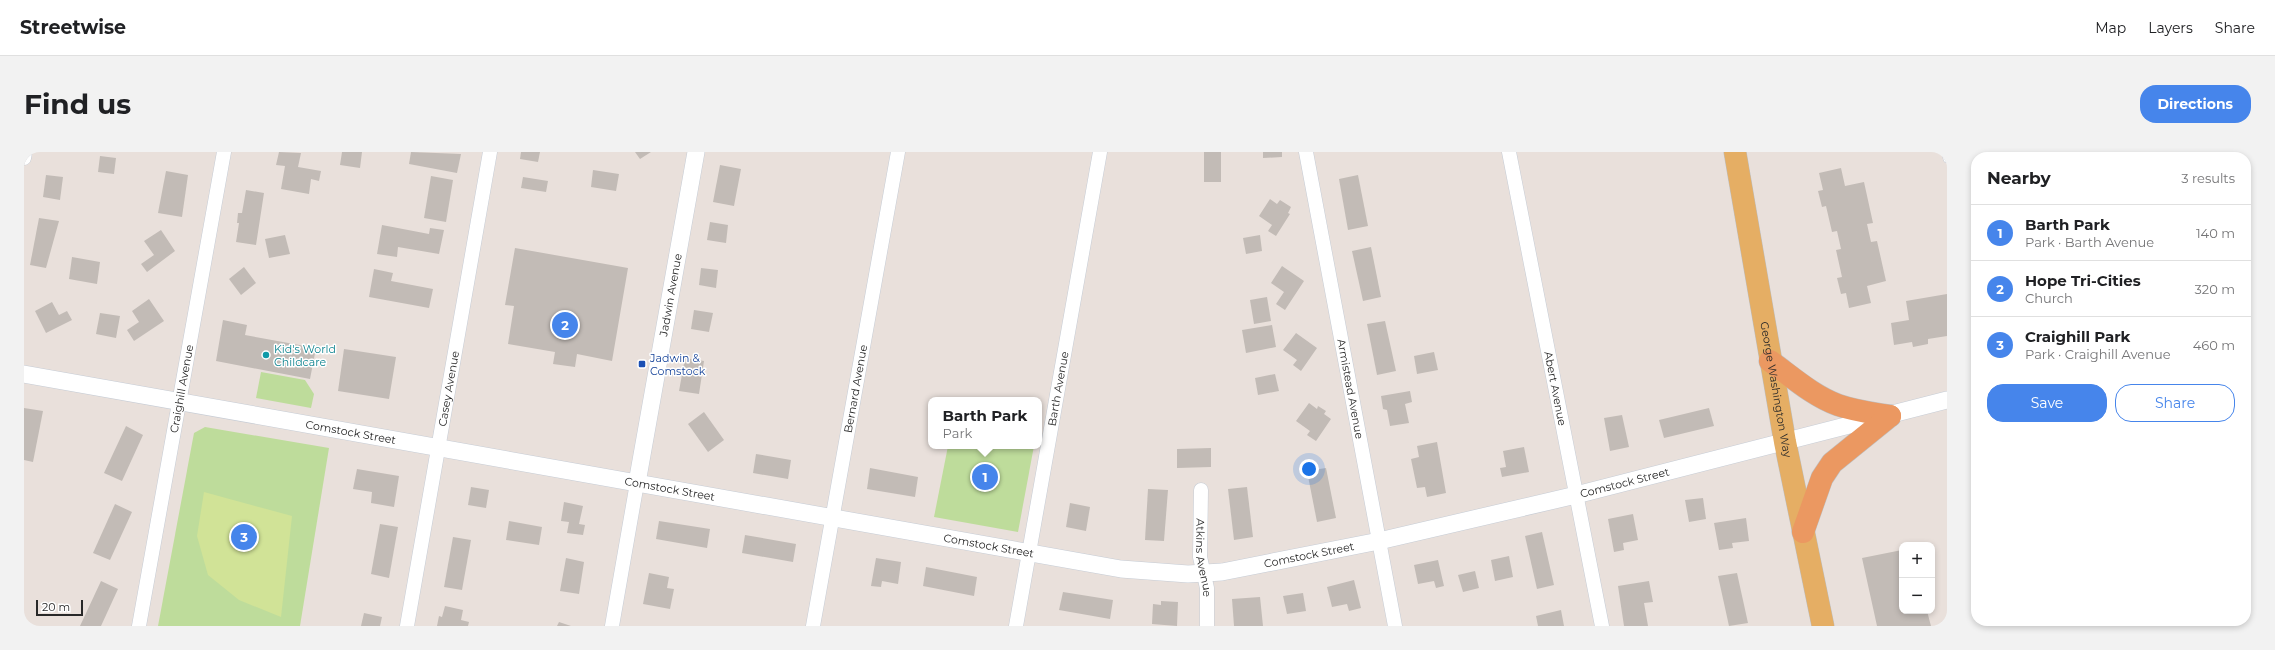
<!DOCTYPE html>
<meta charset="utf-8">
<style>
:root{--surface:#fff;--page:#f2f2f2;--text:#202124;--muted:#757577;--line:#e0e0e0;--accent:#4685eb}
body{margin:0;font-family:Montserrat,sans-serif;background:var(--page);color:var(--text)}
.controls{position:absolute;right:12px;bottom:12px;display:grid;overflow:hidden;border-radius:8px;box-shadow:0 2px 6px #0003}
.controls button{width:36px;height:36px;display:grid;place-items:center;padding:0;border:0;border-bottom:1px solid var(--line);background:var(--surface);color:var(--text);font:20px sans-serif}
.scale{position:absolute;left:12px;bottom:10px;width:47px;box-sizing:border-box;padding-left:4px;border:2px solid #282828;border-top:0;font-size:11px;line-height:14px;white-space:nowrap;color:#282828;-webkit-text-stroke:3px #fff;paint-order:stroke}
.you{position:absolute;left:1285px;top:317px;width:14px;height:14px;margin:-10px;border:3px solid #fff;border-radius:50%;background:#1a73e8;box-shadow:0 0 0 6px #1a73e833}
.badge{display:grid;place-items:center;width:26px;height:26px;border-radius:50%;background:var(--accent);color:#fff;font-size:13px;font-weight:700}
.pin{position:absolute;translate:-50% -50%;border:2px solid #fff;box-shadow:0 1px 4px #0006}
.popup{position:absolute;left:904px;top:245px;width:114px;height:52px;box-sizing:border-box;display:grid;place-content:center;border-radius:8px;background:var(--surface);filter:drop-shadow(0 1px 3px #0005);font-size:13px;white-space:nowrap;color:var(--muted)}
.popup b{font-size:15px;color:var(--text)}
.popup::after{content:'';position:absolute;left:50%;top:100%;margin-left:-8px;border:8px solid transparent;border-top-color:var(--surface)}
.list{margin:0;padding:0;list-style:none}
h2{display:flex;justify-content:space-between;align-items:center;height:52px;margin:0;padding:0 16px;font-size:17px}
h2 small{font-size:13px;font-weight:400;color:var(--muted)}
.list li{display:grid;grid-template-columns:26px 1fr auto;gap:12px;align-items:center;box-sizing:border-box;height:56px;padding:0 16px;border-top:1px solid var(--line)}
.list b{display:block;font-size:15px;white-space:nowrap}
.list p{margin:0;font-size:13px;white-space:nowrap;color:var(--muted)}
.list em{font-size:13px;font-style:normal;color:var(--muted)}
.actions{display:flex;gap:8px;padding:12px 16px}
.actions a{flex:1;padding:9px 0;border:1px solid var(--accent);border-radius:16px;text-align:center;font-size:14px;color:var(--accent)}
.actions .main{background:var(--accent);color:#fff}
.map{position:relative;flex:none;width:1923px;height:474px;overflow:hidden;border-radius:16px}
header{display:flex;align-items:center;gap:24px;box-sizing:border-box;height:56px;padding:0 20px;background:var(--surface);border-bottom:1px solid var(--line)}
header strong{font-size:19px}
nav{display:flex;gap:22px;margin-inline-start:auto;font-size:14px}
.intro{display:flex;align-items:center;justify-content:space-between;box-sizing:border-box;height:96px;padding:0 24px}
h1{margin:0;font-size:28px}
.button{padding:10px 18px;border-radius:16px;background:var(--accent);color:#fff;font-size:14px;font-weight:700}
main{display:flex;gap:24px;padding:0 24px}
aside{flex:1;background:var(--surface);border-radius:16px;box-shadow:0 2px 6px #0003}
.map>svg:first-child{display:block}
</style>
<header>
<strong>Streetwise</strong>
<nav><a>Map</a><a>Layers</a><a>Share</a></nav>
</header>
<div class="intro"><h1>Find us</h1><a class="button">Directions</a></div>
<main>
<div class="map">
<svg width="1923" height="474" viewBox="0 0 1923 474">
<rect width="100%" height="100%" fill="#e9e0db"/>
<g fill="#bedc9b">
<polygon points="237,220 281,228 290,242 287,256 232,246"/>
<polygon points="181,275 305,296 276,474 134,474 170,281"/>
<polygon points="924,294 1010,294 994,380 910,365"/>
</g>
<polygon fill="#d1e397" points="180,340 268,364 257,465 215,448 184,423 173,384"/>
<g fill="#c2bbb6">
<polygon points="255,0 277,1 274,15 297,19 295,29 287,27 285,42 257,37 261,14 252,13"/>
<polygon points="318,0 338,0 336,16 316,13"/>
<polygon points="387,0 437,2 433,21 385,12"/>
<polygon points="497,0 516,0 514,10 496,7"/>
<polygon points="611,0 627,0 616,7"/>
<rect x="1180" y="0" width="17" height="30"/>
<polygon points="1239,0 1258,0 1258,5 1239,6"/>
<polygon points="76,4 92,6 90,22 74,20"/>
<polygon points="696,13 717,17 710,54 689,50"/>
<polygon points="1817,16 1821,34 1840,30 1849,71 1843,72 1847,90 1853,89 1862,129 1843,134 1847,151 1825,156 1822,141 1817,142 1813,126 1818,125 1812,98 1817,97 1813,79 1808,80 1802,54 1798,55 1794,39 1799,38 1795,21"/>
<polygon points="569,18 595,22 592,39 567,35"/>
<polygon points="142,19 164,23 158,65 134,61"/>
<polygon points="22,23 39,25 36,48 19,45"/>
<polygon points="1334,23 1344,74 1324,78 1315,27"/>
<polygon points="407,24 429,28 422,70 400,66"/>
<polygon points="499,25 524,29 522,40 497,36"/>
<polygon points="222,38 240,41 232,93 212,90 215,71 213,71 214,61 218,61"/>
<polygon points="1246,47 1253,52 1256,48 1267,55 1264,61 1266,62 1252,84 1244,79 1248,73 1235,64"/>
<polygon points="15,66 35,69 22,116 6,113"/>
<polygon points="686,70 704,73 702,91 683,88"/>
<polygon points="358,73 405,82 406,76 420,78 415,102 374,95 373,105 353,102"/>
<polygon points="137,78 151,99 123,120 117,112 130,103 120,89"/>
<polygon points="261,83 266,102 245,106 241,87"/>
<polygon points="1236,83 1238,99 1222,102 1219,86"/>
<polygon points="1347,95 1357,145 1339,149 1328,99"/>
<polygon points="491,96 604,116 588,209 553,202 551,215 529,212 531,200 484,192 490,154 481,153"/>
<polygon points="48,105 76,110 73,132 45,127"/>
<polygon points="1258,114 1280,129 1261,158 1252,152 1260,140 1247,131"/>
<polygon points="220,115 232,131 217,143 205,127"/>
<polygon points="677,116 694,118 692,136 675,133"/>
<polygon points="350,117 369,121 367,129 409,137 405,156 345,145"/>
<polygon points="1923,142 1923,184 1904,187 1904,192 1889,195 1888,190 1870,193 1867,171 1885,168 1882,149"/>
<polygon points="1243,145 1247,169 1230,172 1226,148"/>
<polygon points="125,147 140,169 110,189 103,178 115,170 108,159"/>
<polygon points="28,150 35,163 43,159 48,168 22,181 11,159"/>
<polygon points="670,158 689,161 685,180 667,177"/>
<polygon points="76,161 96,164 92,186 72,182"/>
<polygon points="199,168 223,173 221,183 292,196 286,227 192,209"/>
<polygon points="1361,169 1372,219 1353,223 1343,172"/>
<polygon points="1248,173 1252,195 1222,201 1218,178"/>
<polygon points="1272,181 1293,196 1277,219 1269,213 1273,208 1259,198"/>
<polygon points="320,197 372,205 365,247 314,239"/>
<polygon points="1410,200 1414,218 1393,222 1390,204"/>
<polygon points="661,206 680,209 675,242 655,239"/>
<polygon points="1251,222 1255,239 1234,243 1231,226"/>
<polygon points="1386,239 1388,250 1381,252 1385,271 1366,274 1363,258 1359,257 1357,244"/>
<polygon points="1285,251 1293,257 1294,254 1302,259 1300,262 1307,267 1292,289 1283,283 1286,279 1272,269"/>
<polygon points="0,256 19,259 9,310 0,308"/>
<polygon points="1685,256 1690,274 1640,286 1635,268"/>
<polygon points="680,260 700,288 684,300 664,272"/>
<polygon points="1598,263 1605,295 1586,299 1580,266"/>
<polygon points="102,274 119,283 98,329 80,321"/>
<polygon points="1413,290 1422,341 1403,345 1401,335 1393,336 1387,307 1395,305 1393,294"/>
<polygon points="1500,295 1505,320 1478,325 1476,316 1482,315 1479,299"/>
<polygon points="1187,296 1187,315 1153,316 1153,297"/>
<polygon points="732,302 767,308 764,327 729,321"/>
<polygon points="846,316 894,325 891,345 843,337"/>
<polygon points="1302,316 1312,366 1293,370 1283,319"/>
<polygon points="333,317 375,324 370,355 347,351 348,340 329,337"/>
<polygon points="447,335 465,338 462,356 444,353"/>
<polygon points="1223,335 1229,385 1210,388 1204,337"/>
<polygon points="1124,337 1144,338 1140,389 1121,388"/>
<polygon points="1679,346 1682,367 1665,370 1661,348"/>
<polygon points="540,350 559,354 555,372 561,373 559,383 543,381 545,370 537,369"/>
<polygon points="1046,351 1066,355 1062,379 1042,375"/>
<polygon points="91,352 108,360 86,408 69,401"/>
<polygon points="1609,362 1614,388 1599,391 1600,398 1590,400 1584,367"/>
<polygon points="1722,366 1725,389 1708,391 1709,396 1695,398 1690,371"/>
<polygon points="485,369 518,375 515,393 482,388"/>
<polygon points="635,369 686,377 683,396 632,387"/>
<polygon points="356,372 374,375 365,426 347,422"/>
<polygon points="1518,380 1530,433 1513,437 1501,384"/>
<polygon points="721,383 772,392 769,410 718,401"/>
<polygon points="429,385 447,388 438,438 420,435"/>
<polygon points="1878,398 1878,459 1903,459 1907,474 1853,474 1838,406"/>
<polygon points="1485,404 1489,425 1471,429 1467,408"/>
<polygon points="542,406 560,410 555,442 536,439"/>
<polygon points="852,406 877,410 874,432 858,429 857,435 847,434"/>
<polygon points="1414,408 1420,434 1412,436 1410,429 1394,432 1390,413"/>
<polygon points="902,415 953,425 950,444 899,434"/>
<polygon points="1451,419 1455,436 1439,440 1434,423"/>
<polygon points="625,421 645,425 643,436 650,437 646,457 619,452"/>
<polygon points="1713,421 1724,471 1705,474 1694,424"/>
<polygon points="1330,428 1337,456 1325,459 1323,452 1308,455 1303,435"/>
<polygon points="77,429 94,437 77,474 56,474"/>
<polygon points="1625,429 1629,450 1620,451 1624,474 1600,474 1594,434"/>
<polygon points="1039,440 1089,448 1086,467 1035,458"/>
<polygon points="1279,441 1282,459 1263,462 1259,444"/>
<polygon points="1236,445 1239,474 1210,474 1208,447"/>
<polygon points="1137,449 1154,450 1153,474 1128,472 1129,452 1137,453"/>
<polygon points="421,454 439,458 437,468 445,470 444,474 413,474 415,464 418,465"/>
<polygon points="1537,458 1540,474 1514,474 1512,464"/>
<polygon points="340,461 358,465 356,474 337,474"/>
<polygon points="535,470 547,474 533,474"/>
</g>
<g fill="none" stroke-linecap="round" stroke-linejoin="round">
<defs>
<polyline id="service" points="1921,0 1923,7"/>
<g id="minor">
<path id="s1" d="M1282 0 1371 474"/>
<path id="s2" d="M1485 0 1578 474"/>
<polyline points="0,6 1,0"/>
<path id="s3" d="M1177 338 1176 405 1183 436V474"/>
<path id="s4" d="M115 474 200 0"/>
<path id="s5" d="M383 474 466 0"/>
<polyline points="588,474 613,331"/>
<path id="s6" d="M789 474 874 0"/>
<path id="s7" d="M992 474 1076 0"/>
</g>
<g id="tertiary">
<path id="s8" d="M0 222 1097 417 1164 422 1198 420 1355 389 1552 343 1923 248"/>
<path id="s9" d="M613 331 672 0"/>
</g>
<g id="primary">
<path id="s10" d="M1711 0 1761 290 1799 474"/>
</g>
<g id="trunk">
<path d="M1746 209C1767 224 1789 244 1814 253 1831 259 1848 261 1866 264"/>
<polyline points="1779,380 1798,326 1808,311 1866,264"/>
</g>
</defs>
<use href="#service" stroke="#c6ccd5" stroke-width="8"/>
<use href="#minor" stroke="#c6ccd5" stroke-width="15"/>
<use href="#tertiary" stroke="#c6ccd5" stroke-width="18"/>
<use href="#primary" stroke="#bebebe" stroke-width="23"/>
<use href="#trunk" stroke="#bebebe" stroke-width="23"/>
<use href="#service" stroke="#fff" stroke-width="7"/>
<use href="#minor" stroke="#fff" stroke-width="14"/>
<use href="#tertiary" stroke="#fff" stroke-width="17"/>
<use href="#primary" stroke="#e5ae64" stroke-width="22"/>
<use href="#trunk" stroke="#eb9861" stroke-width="22"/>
</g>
<circle fill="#0f9aa8" stroke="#fff" stroke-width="1.5" cx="242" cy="203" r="4"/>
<rect fill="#1a4fb4" stroke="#fff" stroke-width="1.5" x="614" y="208" width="8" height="8" rx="2"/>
<g text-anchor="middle" stroke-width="3" stroke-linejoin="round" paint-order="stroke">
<g font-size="11" fill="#282828" stroke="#fff">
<text dy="4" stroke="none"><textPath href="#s9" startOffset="191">Jadwin Avenue</textPath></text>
<text dy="4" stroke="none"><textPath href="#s4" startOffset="241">Craighill Avenue</textPath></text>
<text dy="4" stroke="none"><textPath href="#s5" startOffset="241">Casey Avenue</textPath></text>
<text dy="4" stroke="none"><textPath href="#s6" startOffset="241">Bernard Avenue</textPath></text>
<text dy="4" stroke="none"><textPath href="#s7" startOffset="241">Barth Avenue</textPath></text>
<text dy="4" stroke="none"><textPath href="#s1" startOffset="241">Armistead Avenue</textPath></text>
<text dy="4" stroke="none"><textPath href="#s2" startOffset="241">Abert Avenue</textPath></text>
<text dy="4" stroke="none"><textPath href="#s10" startOffset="241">George Washington Way</textPath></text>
<text dy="4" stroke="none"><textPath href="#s8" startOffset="332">Comstock Street</textPath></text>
<text dy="4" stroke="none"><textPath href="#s8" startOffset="1628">Comstock Street</textPath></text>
<text dy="4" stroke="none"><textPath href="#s8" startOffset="656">Comstock Street</textPath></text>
<text dy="4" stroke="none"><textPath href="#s8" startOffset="980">Comstock Street</textPath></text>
<text dy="4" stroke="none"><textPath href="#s8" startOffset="1304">Comstock Street</textPath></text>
<text dy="4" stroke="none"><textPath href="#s3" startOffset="68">Atkins Avenue</textPath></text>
</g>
<g font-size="11" fill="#0d838f" stroke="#fff" text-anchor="start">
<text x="250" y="201">Kid's World<tspan x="250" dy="13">Childcare</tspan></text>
</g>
<g font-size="11" fill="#164399" stroke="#fff" text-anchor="start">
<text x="626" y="210">Jadwin &amp;<tspan x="626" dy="13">Comstock</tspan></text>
</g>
</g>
</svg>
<div class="controls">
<button>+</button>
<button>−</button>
</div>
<div class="scale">20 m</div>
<div class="you"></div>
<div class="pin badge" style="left:961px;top:325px">1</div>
<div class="popup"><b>Barth Park</b>Park</div>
<div class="pin badge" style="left:541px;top:173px">2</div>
<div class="pin badge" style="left:220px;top:385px">3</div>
</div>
<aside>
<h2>Nearby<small>3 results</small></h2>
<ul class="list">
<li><span class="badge">1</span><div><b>Barth Park</b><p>Park · Barth Avenue</p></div><em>140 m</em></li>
<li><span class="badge">2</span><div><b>Hope Tri-Cities</b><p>Church</p></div><em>320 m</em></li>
<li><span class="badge">3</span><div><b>Craighill Park</b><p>Park · Craighill Avenue</p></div><em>460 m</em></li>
</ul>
<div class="actions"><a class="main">Save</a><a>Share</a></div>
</aside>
</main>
